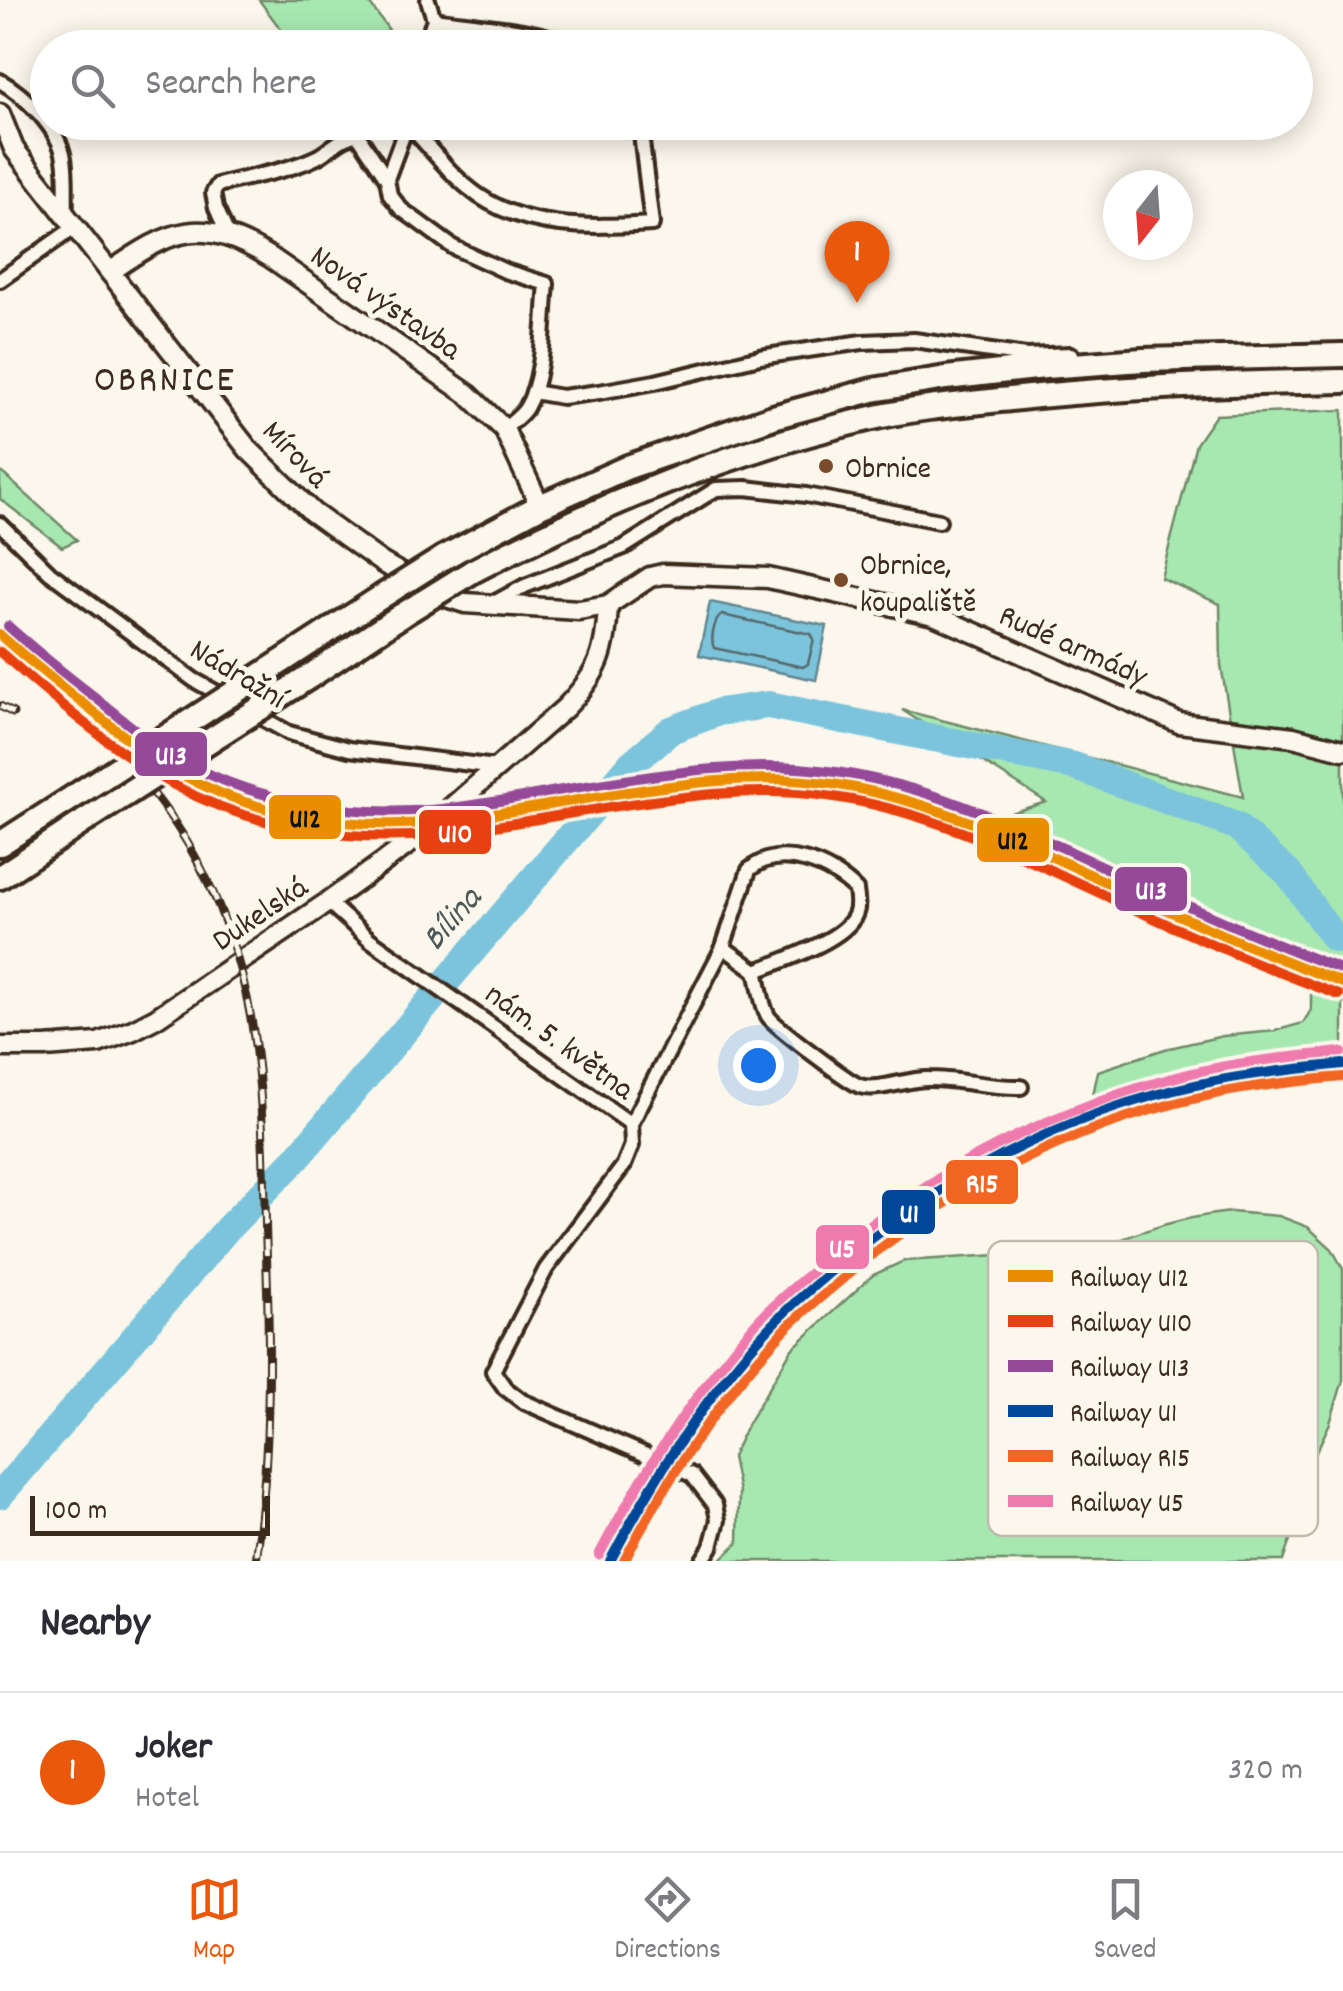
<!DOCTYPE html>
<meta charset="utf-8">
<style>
:root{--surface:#fff;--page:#f7f7f7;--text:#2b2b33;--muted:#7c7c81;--line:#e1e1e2;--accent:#ea580c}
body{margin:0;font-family:Dekko,sans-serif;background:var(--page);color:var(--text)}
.compass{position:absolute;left:1103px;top:170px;width:90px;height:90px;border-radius:50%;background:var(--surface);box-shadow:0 5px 25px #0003;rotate:197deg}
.scale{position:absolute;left:30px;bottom:25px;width:240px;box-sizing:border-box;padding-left:10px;border:5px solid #3b2a1e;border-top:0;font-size:28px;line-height:35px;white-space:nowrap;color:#3b2a1e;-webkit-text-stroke:8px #fbf7ec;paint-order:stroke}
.you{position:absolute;left:758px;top:1065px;width:35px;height:35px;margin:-25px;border:8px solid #fff;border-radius:50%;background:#1a73e8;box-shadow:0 0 0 15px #1a73e833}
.badge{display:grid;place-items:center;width:65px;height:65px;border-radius:50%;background:var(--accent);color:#fff;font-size:32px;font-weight:700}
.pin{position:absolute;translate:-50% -82px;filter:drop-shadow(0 2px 5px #0008)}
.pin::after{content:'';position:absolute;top:52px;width:35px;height:30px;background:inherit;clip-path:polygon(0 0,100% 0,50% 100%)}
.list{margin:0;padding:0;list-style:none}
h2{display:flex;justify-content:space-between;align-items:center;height:130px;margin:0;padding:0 40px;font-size:42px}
h2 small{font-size:32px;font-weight:400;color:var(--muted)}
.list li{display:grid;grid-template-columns:65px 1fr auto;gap:30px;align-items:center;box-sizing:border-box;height:160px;padding:0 40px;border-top:2px solid var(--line)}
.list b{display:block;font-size:38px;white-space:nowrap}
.list p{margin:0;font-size:32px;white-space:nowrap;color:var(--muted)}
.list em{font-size:32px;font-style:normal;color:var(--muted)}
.icon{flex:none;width:55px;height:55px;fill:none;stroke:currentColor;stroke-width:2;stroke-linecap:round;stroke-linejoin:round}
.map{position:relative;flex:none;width:1343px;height:1561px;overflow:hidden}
.search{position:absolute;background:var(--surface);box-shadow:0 5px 25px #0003;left:30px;right:30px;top:30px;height:110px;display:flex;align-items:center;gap:25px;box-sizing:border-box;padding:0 35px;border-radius:55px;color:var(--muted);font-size:38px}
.sheet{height:290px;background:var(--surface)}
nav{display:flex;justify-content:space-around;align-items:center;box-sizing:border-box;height:140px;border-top:2px solid var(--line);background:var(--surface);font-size:28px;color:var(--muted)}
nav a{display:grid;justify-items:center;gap:5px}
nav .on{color:var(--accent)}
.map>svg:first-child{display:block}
</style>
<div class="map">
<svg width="1343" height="1561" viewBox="0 0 1343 1561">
<rect width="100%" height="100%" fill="#fbf7ec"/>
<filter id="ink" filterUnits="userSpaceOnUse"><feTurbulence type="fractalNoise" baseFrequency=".01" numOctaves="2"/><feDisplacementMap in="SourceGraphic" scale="20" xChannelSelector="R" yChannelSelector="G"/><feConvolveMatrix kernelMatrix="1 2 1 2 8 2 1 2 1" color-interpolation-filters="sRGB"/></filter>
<g filter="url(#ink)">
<g fill="#a7e8b1" stroke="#718968" stroke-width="2.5">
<polygon points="259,0 367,0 389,30 364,47 294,47"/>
<polygon points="1343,410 1343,969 1274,944 994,818 1046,802 902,710 1243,797 1221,665 1220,604 1161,578 1196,444 1216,415"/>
<polygon points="0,471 77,540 62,547 0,499"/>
<polygon points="1311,985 1343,997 1343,1051 1289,1054 1188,1072 1092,1100 1098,1071 1165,1049 1223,1036 1275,1031 1303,1023 1311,1010"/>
<path d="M1231 1212 1279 1216 1308 1227 1332 1249 1343 1269V1380L1330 1423 1288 1511 1298 1516 1283 1561H719L738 1543 739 1492 732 1457 748 1423 792 1349 873 1275 904 1261 1014 1254 1056 1267C1115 1241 1166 1218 1231 1212Z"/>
</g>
<polygon fill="#7bc4dc" stroke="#618690" stroke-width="2.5" points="710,602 827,626 816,680 699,655"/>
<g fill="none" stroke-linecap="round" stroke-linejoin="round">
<path stroke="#55686a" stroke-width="2.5" d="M722 615 811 634 814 639 808 664 803 667 714 648C710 640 714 619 722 615Z"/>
<polyline stroke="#7bc4dc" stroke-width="28" points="0,1495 227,1229 295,1160 631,764 671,730 719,712 768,705 1074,766 1236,826 1288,873 1334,938 1343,940"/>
<defs>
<g id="street">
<path d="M434 19C464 24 553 30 573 48"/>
<polyline points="424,48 434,19 428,0"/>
<path d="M0 81C25 95 59 129 64 158 67 177 65 196 66 214"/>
<path d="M408 122 387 179 390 195 401 209 453 247 505 271 547 284C543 321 545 376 526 408 521 416 511 423 504 429"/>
<path d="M408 124C431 149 452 177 479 196 531 231 592 227 652 224L641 134 635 122"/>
<path d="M228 235 216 208 213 193 218 185C251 176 286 172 317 157 331 150 342 135 358 135L387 179"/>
<polyline points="0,280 75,227"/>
<polyline points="533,392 562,397 599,392 655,382 760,357 862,342 914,340 1026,356 1071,354"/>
<polyline points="0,524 50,573 194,680 289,733 349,749 496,767"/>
<polyline points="492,604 525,586 624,547 716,489 746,488 806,495 939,521"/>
<polyline points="328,902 369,939 631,1124"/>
<polyline points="723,947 756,971"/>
<path d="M702 1561 711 1547 718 1520 715 1505 692 1475 522 1401 505 1388 493 1371 546 1269 624 1165 632 1145 631 1124 723 947 749 870C779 843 831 864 856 890 857 899 859 907 855 915 845 940 781 961 756 971 760 985 761 1004 768 1016 773 1025 850 1083 860 1086 878 1092 909 1078 929 1079 960 1079 990 1088 1021 1087"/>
</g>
<g id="secondary">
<polyline points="0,114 14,149 248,449 312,512 381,562 434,593 465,603 579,610 608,605 650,577 663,574 768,578 934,615 1179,723 1293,737 1343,750"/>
<path d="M110 272C172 228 202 216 270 257L469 395 504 429 540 506"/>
<path d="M0 1047H45L98 1043 133 1030 156 1018 328 902 414 840 565 708C599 673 606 653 608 605"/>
</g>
<g id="highway">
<polyline points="443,558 540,506 628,467 773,417 873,390 946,378 1045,367 1143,360 1343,355"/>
<path d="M473 571C599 506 729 451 868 419 915 408 963 404 1010 399 1121 387 1232 383 1343 381"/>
<polyline points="281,662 381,597"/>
<polyline points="309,677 402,615"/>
<polyline points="0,844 67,801"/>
<polyline points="0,877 86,820"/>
</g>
</defs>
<use href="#street" stroke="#3b2a1e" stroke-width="20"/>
<use href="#secondary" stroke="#3b2a1e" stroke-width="25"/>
<use href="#highway" stroke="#3b2a1e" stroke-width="30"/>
<use href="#street" stroke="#fbf7ec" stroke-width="12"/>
<use href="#secondary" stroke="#fbf7ec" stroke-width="18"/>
<use href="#highway" stroke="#fbf7ec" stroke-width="22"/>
<defs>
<g id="rail">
<path d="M0 636C66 701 141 764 188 844 264 974 262 1097 266 1242 270 1349 271 1454 256 1561"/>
<polyline points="0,706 13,713"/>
</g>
</defs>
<use href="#rail" stroke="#3b2a1e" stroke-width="9"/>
<use href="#rail" stroke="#fbf7ec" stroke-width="5" stroke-dasharray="15" stroke-linecap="butt"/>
<defs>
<g id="highway-bridge">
<polyline points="381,597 443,558"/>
<polyline points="402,615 473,571"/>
<polyline points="67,801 281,662"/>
<polyline points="86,820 309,677"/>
</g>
</defs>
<use href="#highway-bridge" stroke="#3b2a1e" stroke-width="30" stroke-linecap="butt"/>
<use href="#highway-bridge" stroke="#fbf7ec" stroke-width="22"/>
<defs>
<path id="rail-1" d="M0 635C28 660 58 684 87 707 117 731 146 754 179 773 254 816 349 830 435 822 484 817 534 807 584 799 668 785 753 771 839 785 941 802 1035 849 1128 892 1198 925 1270 956 1343 983"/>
<path id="rail-2" d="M0 652C51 697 114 751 174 785 251 828 349 843 437 834 484 829 532 820 579 812 663 799 748 784 834 797 936 812 1031 861 1123 904 1194 937 1265 968 1339 995"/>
<path id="rail-3" d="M8 626C36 651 66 675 96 698 125 722 155 746 188 764 262 803 348 816 431 810 481 806 531 795 580 787 665 773 750 759 836 772 938 787 1034 834 1127 878 1198 911 1270 943 1343 970"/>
<path id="rail-4" d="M610 1561C654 1478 704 1397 768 1329 787 1308 809 1290 830 1272 936 1182 1063 1113 1200 1084 1247 1074 1295 1069 1343 1064"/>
<path id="rail-5" d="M624 1561C666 1481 716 1403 778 1337 797 1316 819 1299 840 1281 944 1192 1067 1127 1201 1097 1248 1086 1295 1081 1343 1077"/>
<path id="rail-6" d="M599 1555C643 1472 694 1393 756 1323 776 1301 801 1281 824 1262 931 1170 1054 1107 1192 1073 1241 1061 1291 1057 1342 1052"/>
</defs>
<use href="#rail-1" stroke="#fbf7ec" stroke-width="18"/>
<use href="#rail-2" stroke="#fbf7ec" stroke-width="18"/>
<use href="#rail-3" stroke="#fbf7ec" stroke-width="18"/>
<use href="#rail-4" stroke="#fbf7ec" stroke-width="18"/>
<use href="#rail-5" stroke="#fbf7ec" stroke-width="18"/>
<use href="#rail-6" stroke="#fbf7ec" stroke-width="18"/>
<use href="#rail-1" stroke="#ea8d02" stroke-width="10"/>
<use href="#rail-2" stroke="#e74011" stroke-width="10"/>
<use href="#rail-3" stroke="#954a99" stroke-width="10"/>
<use href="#rail-4" stroke="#00479a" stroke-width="10"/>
<use href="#rail-5" stroke="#f26522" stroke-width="10"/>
<use href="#rail-6" stroke="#ef7aae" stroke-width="10"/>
</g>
</g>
<g fill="#7a4b2a" stroke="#fbf7ec" stroke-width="4">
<circle cx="826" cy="466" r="9"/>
<circle cx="841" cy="580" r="9"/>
</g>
<g text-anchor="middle" stroke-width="10" stroke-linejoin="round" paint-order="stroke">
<g font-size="30" fill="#3b2a1e" stroke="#fbf7ec" text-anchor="start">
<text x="845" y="477">Obrnice</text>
<text x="860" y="574">Obrnice,<tspan x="860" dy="37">koupaliště</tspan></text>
</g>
<g font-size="32" fill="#3b2a1e" stroke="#fbf7ec">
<text transform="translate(387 301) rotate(35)" y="11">Nová výstavba</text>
<text transform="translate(297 453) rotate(46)" y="11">Mírová</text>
<text transform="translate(1074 644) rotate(24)" y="11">Rudé armády</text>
<text transform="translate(239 672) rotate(31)" y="11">Nádražní</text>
<text transform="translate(259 912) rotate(-34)" y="11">Dukelská</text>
<text transform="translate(561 1040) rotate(36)" y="11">nám. 5. května</text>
</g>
<g font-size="35" font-style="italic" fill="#4e5857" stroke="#fbf7ec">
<text transform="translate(450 917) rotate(-49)" y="12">Bílina</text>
</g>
<g font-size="38" letter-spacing="2.5" fill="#3b2a1e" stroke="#fbf7ec">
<text x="165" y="390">OBRNICE</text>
</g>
</g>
<rect x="988" y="1241" width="330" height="295" rx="15" fill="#fbf7ec" stroke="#c1baae" stroke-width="2.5"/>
<rect x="1008" y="1270" width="45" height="12" fill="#ea8d02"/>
<rect x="1008" y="1315" width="45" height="12" fill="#e74011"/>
<rect x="1008" y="1360" width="45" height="12" fill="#954a99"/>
<rect x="1008" y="1405" width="45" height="12" fill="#00479a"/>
<rect x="1008" y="1450" width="45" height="12" fill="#f26522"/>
<rect x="1008" y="1495" width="45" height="12" fill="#ef7aae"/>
<g font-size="28" fill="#3b2a1e">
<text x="1070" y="1286">Railway U12</text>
<text x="1070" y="1331">Railway U10</text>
<text x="1070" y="1376">Railway U13</text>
<text x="1070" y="1421">Railway U1</text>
<text x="1070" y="1466">Railway R15</text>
<text x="1070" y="1511">Railway U5</text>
</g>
<g stroke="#fbf7ec" stroke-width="4">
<rect x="133" y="730" width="76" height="48" rx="10" fill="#954a99"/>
<rect x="267" y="793" width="76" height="48" rx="10" fill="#ea8d02"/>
<rect x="417" y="808" width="76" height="48" rx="10" fill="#e74011"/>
<rect x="975" y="816" width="76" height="48" rx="10" fill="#ea8d02"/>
<rect x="1113" y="865" width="76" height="48" rx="10" fill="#954a99"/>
<rect x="944" y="1158" width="76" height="48" rx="10" fill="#f26522"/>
<rect x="880" y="1188" width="57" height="48" rx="10" fill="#00479a"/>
<rect x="814" y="1223" width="57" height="48" rx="10" fill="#ef7aae"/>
</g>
<g font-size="28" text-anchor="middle" font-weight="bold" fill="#fff">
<text x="171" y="764">U13</text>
<text x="455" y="842">U10</text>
<text x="1151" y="899">U13</text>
<text x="982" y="1192">R15</text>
<text x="909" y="1222">U1</text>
<text x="842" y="1257">U5</text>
</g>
<g font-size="28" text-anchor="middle" font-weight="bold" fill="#111">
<text x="305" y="827">U12</text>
<text x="1013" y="849">U12</text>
</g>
</svg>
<svg class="compass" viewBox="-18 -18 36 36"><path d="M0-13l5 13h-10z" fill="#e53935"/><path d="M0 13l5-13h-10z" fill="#7c7c81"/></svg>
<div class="scale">100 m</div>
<div class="you"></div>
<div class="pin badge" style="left:857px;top:303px">1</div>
<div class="search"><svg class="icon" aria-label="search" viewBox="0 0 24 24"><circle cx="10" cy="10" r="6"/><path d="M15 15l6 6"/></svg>Search here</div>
</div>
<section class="sheet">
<h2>Nearby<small></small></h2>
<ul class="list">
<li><span class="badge">1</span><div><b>Joker</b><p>Hotel</p></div><em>320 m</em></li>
</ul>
</section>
<nav>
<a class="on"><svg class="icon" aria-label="map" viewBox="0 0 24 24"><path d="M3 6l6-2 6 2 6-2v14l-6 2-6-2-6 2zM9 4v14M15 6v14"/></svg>Map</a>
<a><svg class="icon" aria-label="directions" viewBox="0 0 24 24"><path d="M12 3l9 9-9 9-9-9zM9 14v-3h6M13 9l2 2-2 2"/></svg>Directions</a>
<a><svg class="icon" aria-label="saved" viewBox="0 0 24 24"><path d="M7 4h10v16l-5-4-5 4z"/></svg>Saved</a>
</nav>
